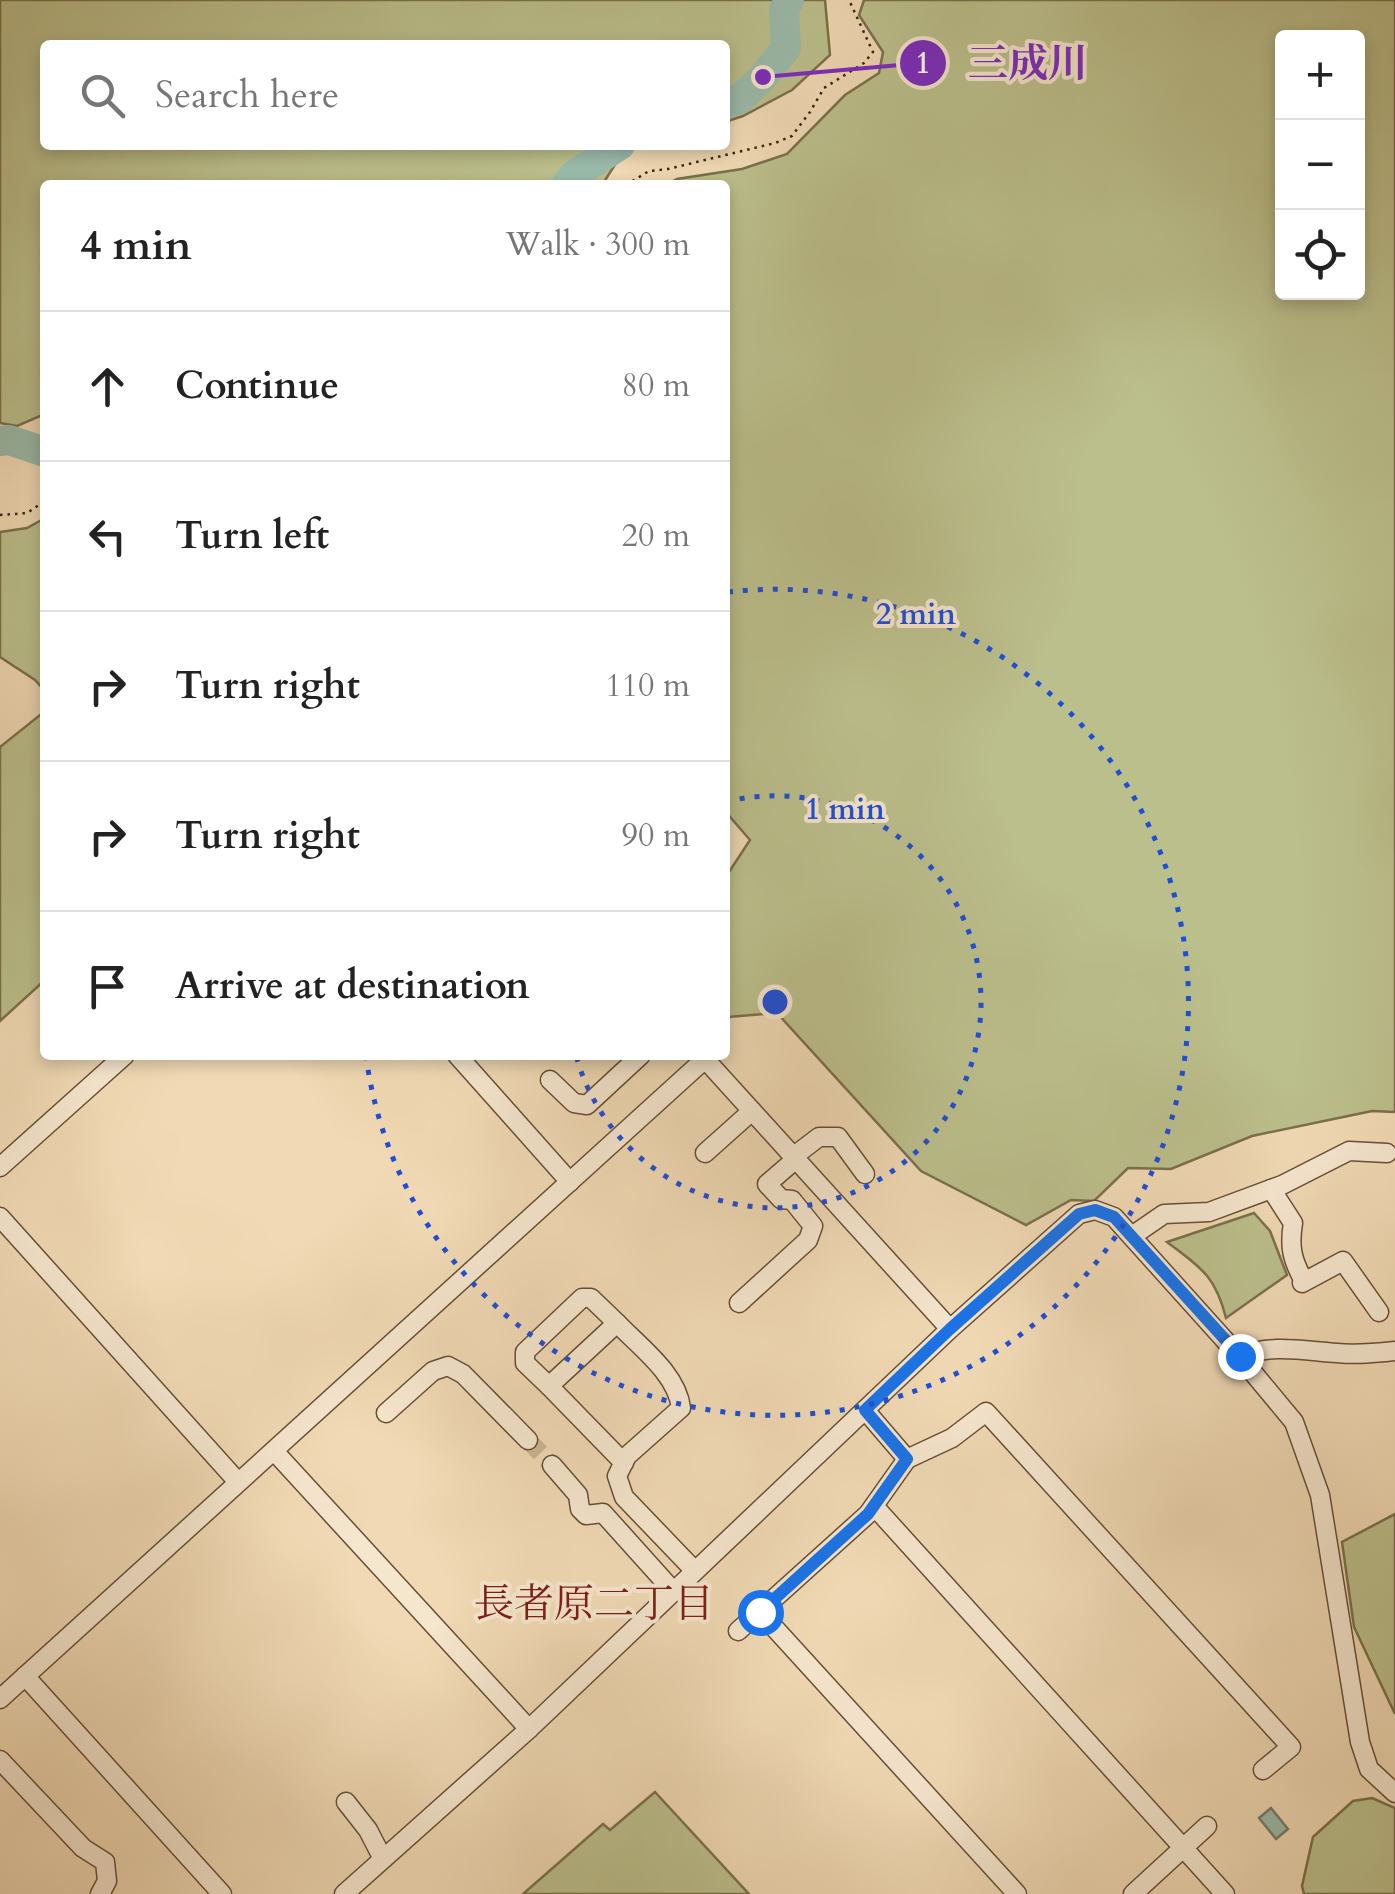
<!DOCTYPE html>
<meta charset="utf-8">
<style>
:root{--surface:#fff;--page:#f2f2f2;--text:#222;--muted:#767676;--line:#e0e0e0}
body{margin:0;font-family:Cardo,"Noto Serif JP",serif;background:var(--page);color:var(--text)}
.controls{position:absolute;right:30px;top:30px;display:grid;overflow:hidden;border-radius:10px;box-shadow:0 5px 15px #0003}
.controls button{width:90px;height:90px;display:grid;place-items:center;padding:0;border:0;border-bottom:2px solid var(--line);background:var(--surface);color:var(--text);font:50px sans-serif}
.stop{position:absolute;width:30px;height:30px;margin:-22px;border:8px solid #1a73e8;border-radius:50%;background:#fff}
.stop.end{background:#1a73e8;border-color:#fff;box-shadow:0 2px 10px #0008}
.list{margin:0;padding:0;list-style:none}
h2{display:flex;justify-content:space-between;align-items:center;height:130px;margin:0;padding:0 40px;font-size:42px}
h2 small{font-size:32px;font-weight:400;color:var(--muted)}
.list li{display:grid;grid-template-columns:65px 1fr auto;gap:30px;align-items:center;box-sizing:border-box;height:150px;padding:0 40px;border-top:2px solid var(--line)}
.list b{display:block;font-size:38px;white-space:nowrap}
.list em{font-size:32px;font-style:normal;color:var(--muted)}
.icon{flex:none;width:55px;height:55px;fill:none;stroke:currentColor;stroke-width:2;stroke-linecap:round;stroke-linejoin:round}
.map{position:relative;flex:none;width:1395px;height:1894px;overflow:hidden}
.search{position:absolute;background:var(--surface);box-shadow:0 5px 15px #0003;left:40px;top:40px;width:690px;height:110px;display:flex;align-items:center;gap:25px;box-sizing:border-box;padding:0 35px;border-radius:10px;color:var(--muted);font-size:38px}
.panel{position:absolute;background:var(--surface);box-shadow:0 5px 15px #0003;left:40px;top:180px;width:690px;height:880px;border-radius:10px}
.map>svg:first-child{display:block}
</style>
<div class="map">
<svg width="1395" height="1894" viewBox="0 0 1395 1894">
<rect width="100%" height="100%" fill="#f0d9b4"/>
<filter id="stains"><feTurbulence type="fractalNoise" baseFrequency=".002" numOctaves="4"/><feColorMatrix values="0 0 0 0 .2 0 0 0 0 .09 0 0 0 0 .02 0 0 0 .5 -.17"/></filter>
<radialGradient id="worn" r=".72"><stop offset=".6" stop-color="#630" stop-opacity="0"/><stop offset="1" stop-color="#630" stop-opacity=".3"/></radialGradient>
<g fill="#bbbf8c" stroke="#7a704c" stroke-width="2.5" fill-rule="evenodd">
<polygon points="0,0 825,0 830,55 792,90 743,116 725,122 725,45 45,45 45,145 620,145 618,160 602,185 45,185 45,414 17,426 0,423"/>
<path d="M864 0H1395V1112L1372 1111 1252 1136 1171 1169 1128 1168 1094 1201 1071 1200 1026 1225 921 1171 777 1013 728 1017 725 1012V878L750 840 725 811V185H666L677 179 742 169 787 154 845 95 879 73 883 52 859 15ZM1282 38H1358V292H1282Z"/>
<polygon points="45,518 45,691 35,680 0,657 0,532 27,528"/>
<polygon points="45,711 45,980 0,1021 0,747"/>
<path d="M1254 1213 1270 1231 1287 1275 1226 1318C1215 1275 1201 1268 1167 1242Z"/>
<polygon points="1395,1514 1395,1714 1354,1627 1342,1542"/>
<polygon points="655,1792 749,1894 523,1894 603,1824 610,1830"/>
<polygon points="1372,1798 1395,1808 1395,1894 1304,1894 1302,1886 1313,1837 1353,1801"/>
</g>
<polygon fill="#9abaaa" stroke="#737d6b" stroke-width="2.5" points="1271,1808 1288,1829 1276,1839 1259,1818"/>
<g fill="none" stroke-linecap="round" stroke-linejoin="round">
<g stroke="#9abaaa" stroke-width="30">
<polyline points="725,103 740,99 763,77 786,48 784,11 789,0"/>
<polyline points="566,185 574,175 620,145"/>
<polyline points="0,441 9,440 45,452"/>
</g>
<polyline stroke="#cbb492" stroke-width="18" stroke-dasharray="18 9" stroke-linecap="butt" points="528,1440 552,1465"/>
<defs>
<g id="minor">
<polyline points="457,1055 570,1182"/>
<polyline points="550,1080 574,1103 587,1105 641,1055"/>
<polyline points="705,1153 752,1111"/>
<polyline points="794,1156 819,1137 838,1137 865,1174"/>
<polyline points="0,1167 125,1055"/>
<path d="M1271 1189 1293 1223C1289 1247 1292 1260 1304 1281"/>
<polyline points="0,1217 238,1482"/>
<polyline points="1132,1236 1164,1214 1209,1212 1282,1185 1349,1151 1387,1153"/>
<polyline points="1302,1283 1343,1261 1379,1312"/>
<polyline points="739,1303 808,1240 813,1226 792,1200 781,1199 767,1184 796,1159"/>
<path d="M1240 1357C1270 1343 1305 1351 1337 1353 1357 1355 1376 1353 1395 1351"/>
<polyline points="549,1386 525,1363 525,1352 582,1298 591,1298 617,1323"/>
<polyline points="386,1413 433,1371 448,1366 463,1374 528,1440"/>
<polyline points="274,1451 529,1729"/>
<polyline points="907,1459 952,1438 986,1412 1291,1747 1263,1770"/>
<path d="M624 1463 549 1386 617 1323C640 1347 677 1374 681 1408L627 1456 617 1476 624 1497 695 1571"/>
<polyline points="552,1465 578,1495 580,1509 586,1515 603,1513 674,1592"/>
<polyline points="874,1506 1225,1894"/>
<polyline points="760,1612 1017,1894"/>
<polyline points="738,1631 868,1514 907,1459 865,1410"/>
<polyline points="25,1676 222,1894"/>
<polyline points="0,1699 705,1059 950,1329"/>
<polyline points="0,1760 83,1848 105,1862 107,1881 100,1894"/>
<polyline points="346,1802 368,1830 383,1859"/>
<polyline points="344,1894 529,1729 950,1329 1079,1214 1095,1210 1114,1217 1240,1357 1294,1422 1320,1495 1360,1742 1369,1769 1395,1793"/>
<polyline points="1133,1894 1207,1826"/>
</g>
</defs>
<use href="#minor" stroke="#674f36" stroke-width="21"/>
<g stroke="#39210c" stroke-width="2.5" stroke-dasharray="2.5 5" stroke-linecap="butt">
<polyline points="626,185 649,171 668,169 775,143 792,136 810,112 824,88 864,63 873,52 849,0"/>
<polyline points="0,515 27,513 45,501"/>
</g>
<use href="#minor" stroke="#f5e6ce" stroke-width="18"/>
</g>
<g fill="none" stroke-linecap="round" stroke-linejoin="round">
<polyline stroke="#1a73e8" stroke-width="12" points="760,1612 868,1514 907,1459 865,1410 950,1329 1079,1214 1095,1210 1114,1217 1240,1356"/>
</g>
<g fill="none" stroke="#1d4ed8" stroke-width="5" stroke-dasharray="5 10">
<path d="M725 802A206 206 0 1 1 576 1055"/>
<path d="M728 592A413 413 0 1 1 366 1056"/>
</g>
<g text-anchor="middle" stroke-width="8" stroke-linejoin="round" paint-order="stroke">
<g font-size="40" fill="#7a1f14" stroke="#f5e6ce">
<text x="594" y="1617">長者原二丁目</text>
</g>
</g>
<circle cx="775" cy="1002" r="15" fill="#1d4ed8" stroke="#f5e6ce" stroke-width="5"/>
<g font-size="30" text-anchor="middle" font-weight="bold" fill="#1d4ed8" stroke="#f5e6ce" stroke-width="8" stroke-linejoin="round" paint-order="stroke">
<text x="916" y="624">2 min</text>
<text x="845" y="819">1 min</text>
</g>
<path fill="none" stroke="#7b2cbf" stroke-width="4" d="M763 77L923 63"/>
<g fill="#7b2cbf" stroke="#f5e6ce" stroke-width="4">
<circle cx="763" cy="77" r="10"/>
<circle cx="923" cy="63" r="25"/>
</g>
<g font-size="30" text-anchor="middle" font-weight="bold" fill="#fff">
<text x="923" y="73">1</text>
</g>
<g font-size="40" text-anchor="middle" font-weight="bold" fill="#7b2cbf" stroke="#f5e6ce" stroke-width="8" stroke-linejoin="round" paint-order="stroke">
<text x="1028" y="77">三成川</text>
</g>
<rect width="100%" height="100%" filter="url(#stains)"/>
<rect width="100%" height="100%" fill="url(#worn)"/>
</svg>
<div class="controls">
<button>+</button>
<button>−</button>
<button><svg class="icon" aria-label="locate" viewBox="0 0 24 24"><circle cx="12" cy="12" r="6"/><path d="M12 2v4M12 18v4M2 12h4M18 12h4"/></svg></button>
</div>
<div class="stop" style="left:760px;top:1612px"></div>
<div class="stop end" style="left:1240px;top:1356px"></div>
<div class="search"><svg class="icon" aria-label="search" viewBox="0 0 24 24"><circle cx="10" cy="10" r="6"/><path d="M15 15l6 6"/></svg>Search here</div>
<section class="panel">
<h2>4 min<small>Walk · 300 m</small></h2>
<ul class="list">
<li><svg class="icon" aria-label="ahead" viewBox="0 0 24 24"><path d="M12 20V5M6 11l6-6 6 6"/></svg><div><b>Continue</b></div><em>80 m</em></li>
<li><svg class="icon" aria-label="left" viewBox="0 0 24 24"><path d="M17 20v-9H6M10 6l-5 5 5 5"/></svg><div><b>Turn left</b></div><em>20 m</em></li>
<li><svg class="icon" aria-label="right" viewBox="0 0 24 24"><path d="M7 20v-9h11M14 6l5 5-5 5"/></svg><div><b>Turn right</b></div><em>110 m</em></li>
<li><svg class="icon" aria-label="right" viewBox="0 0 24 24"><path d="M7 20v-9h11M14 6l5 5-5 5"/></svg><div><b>Turn right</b></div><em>90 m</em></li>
<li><svg class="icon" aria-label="arrive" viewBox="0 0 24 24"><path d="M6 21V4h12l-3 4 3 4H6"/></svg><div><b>Arrive at destination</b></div></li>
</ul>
</section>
</div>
